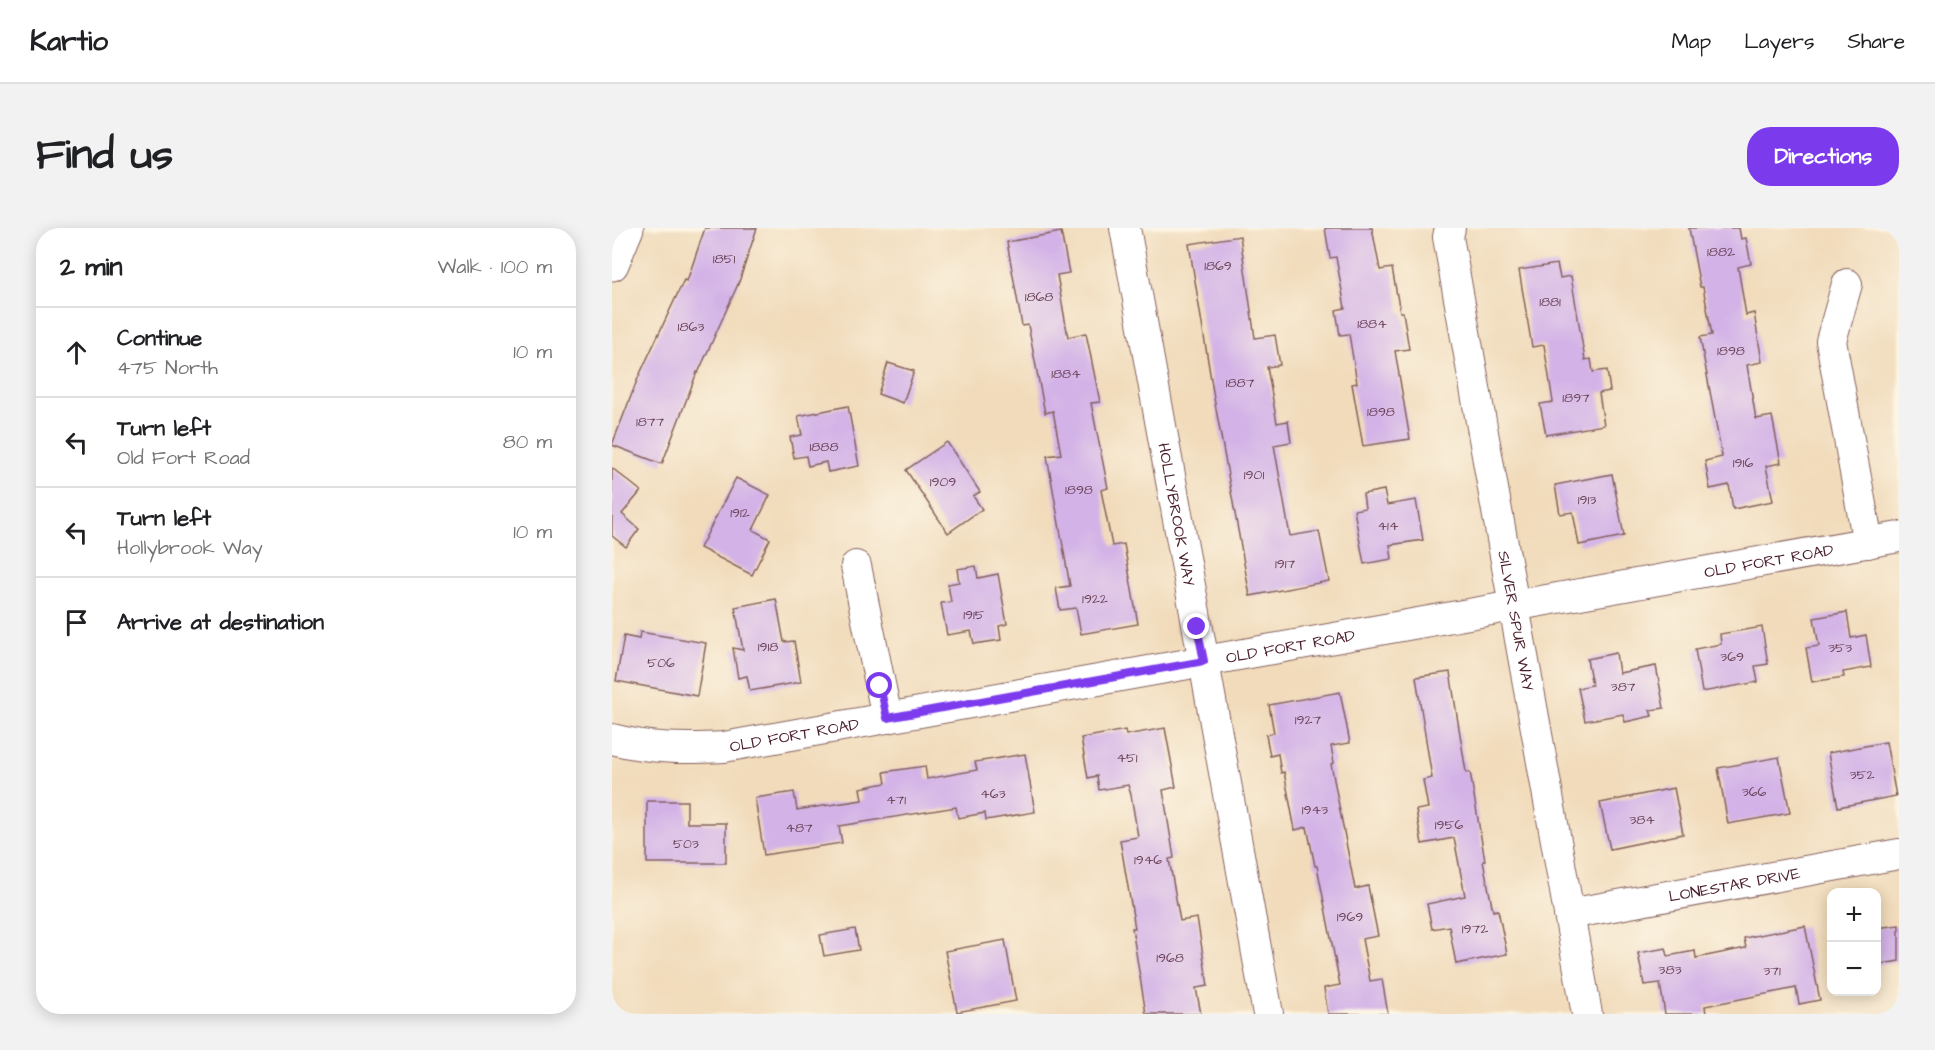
<!DOCTYPE html>
<meta charset="utf-8">
<style>
:root{--surface:#fff;--page:#f2f2f2;--text:#202124;--muted:#757577;--line:#e0e0e0;--accent:#7c3aed}
body{margin:0;font-family:"Architects Daughter",sans-serif;background:var(--page);color:var(--text)}
.controls{position:absolute;right:18px;bottom:18px;display:grid;overflow:hidden;border-radius:12px;box-shadow:0 3px 15px #0003}
.controls button{width:54px;height:54px;display:grid;place-items:center;padding:0;border:0;border-bottom:2px solid var(--line);background:var(--surface);color:var(--text);font:30px sans-serif}
.stop{position:absolute;width:18px;height:18px;margin:-14px;border:4px solid #7c3aed;border-radius:50%;background:#fff}
.stop.end{background:#7c3aed;border-color:#fff;box-shadow:0 2px 6px #0008}
.list{margin:0;padding:0;list-style:none}
h2{display:flex;justify-content:space-between;align-items:center;height:78px;margin:0;padding:0 24px;font-size:26px}
h2 small{font-size:20px;font-weight:400;color:var(--muted)}
.list li{display:grid;grid-template-columns:39px 1fr auto;gap:18px;align-items:center;box-sizing:border-box;height:90px;padding:0 24px;border-top:2px solid var(--line)}
.list b{display:block;font-size:22px;white-space:nowrap}
.list p{margin:0;font-size:20px;white-space:nowrap;color:var(--muted)}
.list em{font-size:20px;font-style:normal;color:var(--muted)}
.icon{flex:none;width:33px;height:33px;fill:none;stroke:currentColor;stroke-width:2;stroke-linecap:round;stroke-linejoin:round}
.map{position:relative;flex:none;width:1287px;height:786px;overflow:hidden;border-radius:24px}
header{display:flex;align-items:center;gap:36px;box-sizing:border-box;height:84px;padding:0 30px;background:var(--surface);border-bottom:2px solid var(--line)}
header strong{font-size:28px}
nav{display:flex;gap:33px;margin-inline-start:auto;font-size:21px}
.intro{display:flex;align-items:center;justify-content:space-between;box-sizing:border-box;height:144px;padding:0 36px}
h1{margin:0;font-size:42px}
.button{padding:15px 27px;border-radius:24px;background:var(--accent);color:#fff;font-size:21px;font-weight:700}
main{display:flex;gap:36px;padding:0 36px}
aside{flex:1;background:var(--surface);border-radius:24px;box-shadow:0 3px 15px #0003}
.map>svg:first-child{display:block}
</style>
<header>
<strong>Kartio</strong>
<nav><a>Map</a><a>Layers</a><a>Share</a></nav>
</header>
<div class="intro"><h1>Find us</h1><a class="button">Directions</a></div>
<main>
<aside>
<h2>2 min<small>Walk · 100 m</small></h2>
<ul class="list">
<li><svg class="icon" aria-label="ahead" viewBox="0 0 24 24"><path d="M12 20V5M6 11l6-6 6 6"/></svg><div><b>Continue</b><p>475 North</p></div><em>10 m</em></li>
<li><svg class="icon" aria-label="left" viewBox="0 0 24 24"><path d="M17 20v-9H6M10 6l-5 5 5 5"/></svg><div><b>Turn left</b><p>Old Fort Road</p></div><em>80 m</em></li>
<li><svg class="icon" aria-label="left" viewBox="0 0 24 24"><path d="M17 20v-9H6M10 6l-5 5 5 5"/></svg><div><b>Turn left</b><p>Hollybrook Way</p></div><em>10 m</em></li>
<li><svg class="icon" aria-label="arrive" viewBox="0 0 24 24"><path d="M6 21V4h12l-3 4 3 4H6"/></svg><div><b>Arrive at destination</b></div></li>
</ul>
</aside>
<div class="map">
<svg width="1287" height="786" viewBox="0 0 1287 786">
<rect width="100%" height="100%" fill="#fcf5e5"/>
<filter id="ink" filterUnits="userSpaceOnUse"><feTurbulence type="fractalNoise" baseFrequency=".0167" numOctaves="2"/><feDisplacementMap in="SourceGraphic" scale="12" xChannelSelector="R" yChannelSelector="G"/><feConvolveMatrix kernelMatrix="1 2 1 2 8 2 1 2 1" color-interpolation-filters="sRGB"/></filter>
<filter id="wash" filterUnits="userSpaceOnUse"><feTurbulence type="fractalNoise" baseFrequency=".008" numOctaves="4" result="noise"/><feDisplacementMap in="SourceGraphic" scale="24" xChannelSelector="R" yChannelSelector="G"/><feGaussianBlur stdDeviation="1.35" result="paint"/><feColorMatrix in="noise" values="0 0 0 0 0 0 0 0 0 0 0 0 0 0 0 0 0 1.4 0 .05"/><feComposite in="paint" operator="in"/></filter>
<g filter="url(#wash)">
<rect width="100%" height="100%" fill="#f1dbbb"/>
<g id="blocks">
<g fill="#d3b2e7">
<polygon points="93,0 145,0 127,54 86,145 85,144 50,236 0,217 26,150 72,52 75,53"/>
<polygon points="713,0 760,0 768,42 780,40 788,84 791,84 797,121 783,123 798,211 751,218 740,156 745,155 737,106 728,107 724,82 733,80 724,29 718,30"/>
<polygon points="1077,0 1127,0 1129,11 1134,10 1139,36 1126,39 1134,87 1142,85 1150,134 1135,137 1144,191 1160,188 1169,235 1154,238 1161,273 1121,281 1117,257 1098,261 1093,233 1110,229 1088,109 1100,107 1091,59 1088,59"/>
<polygon points="449,4 457,45 445,47 456,109 474,105 488,174 479,175 496,260 489,262 500,318 512,316 526,396 469,406 464,380 448,382 444,360 458,358 435,228 449,226 441,183 433,185 416,97 410,98 395,14"/>
<polygon points="628,8 643,110 663,107 668,137 655,139 665,195 676,193 679,214 662,217 678,308 707,303 717,353 638,368 602,170 577,16"/>
<polygon points="945,36 948,50 959,48 973,132 979,131 981,144 995,142 998,163 987,165 992,197 934,207 928,176 941,174 932,117 920,119 907,42"/>
<polygon points="276,135 302,143 291,175 266,166"/>
<polygon points="236,178 247,238 216,244 214,234 196,238 194,228 182,230 178,209 190,207 186,188"/>
<polygon points="335,214 368,264 361,268 370,281 336,305 294,242"/>
<polygon points="0,240 29,263 10,286 27,301 14,319 0,308"/>
<polygon points="1000,246 1012,308 967,317 961,284 948,286 943,257"/>
<polygon points="124,250 158,267 141,302 158,311 140,347 88,320"/>
<polygon points="772,262 775,277 804,272 811,312 778,317 780,331 752,336 742,282 753,280 751,266"/>
<polygon points="364,338 366,350 386,346 395,396 387,398 389,412 362,416 359,403 335,407 329,375 339,374 336,356 347,354 345,341"/>
<polygon points="164,371 172,414 182,413 189,454 138,463 135,448 126,450 121,420 131,422 123,379"/>
<polygon points="1235,384 1239,410 1254,407 1259,439 1231,444 1232,449 1200,454 1194,420 1207,418 1202,390"/>
<polygon points="1150,399 1156,436 1143,438 1146,454 1090,464 1083,421 1109,416 1108,406"/>
<polygon points="28,404 94,415 85,468 4,453 12,408 27,411"/>
<polygon points="1004,425 1007,445 1044,438 1052,480 1038,482 1040,488 1013,494 1011,486 973,493 966,460 980,457 975,431"/>
<polygon points="838,444 854,544 858,544 873,633 871,633 881,683 886,682 895,726 844,736 837,698 820,701 815,676 853,668 842,610 810,616 804,582 816,580 811,552 820,550 804,449"/>
<polygon points="728,464 738,515 719,518 722,535 719,536 743,661 756,658 766,708 750,711 758,753 770,751 776,786 716,786 712,760 728,757 705,638 703,638 695,599 683,602 672,544 669,545 666,526 658,528 654,507 662,505 657,477"/>
<polygon points="553,500 564,559 551,562 562,630 557,631 568,693 585,690 596,758 584,760 589,786 534,786 520,700 523,700 508,612 526,609 519,567 516,557 487,562 485,548 476,550 469,510 513,502 514,507"/>
<polygon points="1274,514 1284,568 1226,579 1216,525"/>
<polygon points="413,526 423,584 374,592 373,585 346,590 344,579 227,598 230,615 152,627 143,570 182,564 185,582 250,572 248,560 274,555 272,544 313,538 315,551 365,542 363,534"/>
<polygon points="1167,529 1178,585 1116,596 1106,540"/>
<polygon points="1062,560 1071,606 998,621 988,575"/>
<polygon points="35,573 75,573 75,595 114,595 114,635 35,635"/>
<polygon points="1287,697 1287,733 1264,737 1264,700"/>
<polygon points="1193,698 1208,772 1187,776 1184,760 1093,778 1094,786 1053,786 1048,755 1032,757 1026,725 1054,720 1056,728 1083,723 1084,730 1134,720 1132,710"/>
<polygon points="243,701 247,722 212,728 208,707"/>
<polygon points="393,712 404,773 345,784 333,723"/>
</g>
</g>
</g>
<g filter="url(#ink)">
<use href="#blocks" fill-opacity="0" stroke="#84615d" stroke-width="1.5"/>
<g fill="none" stroke-linecap="round" stroke-linejoin="round">
<defs>
<g id="minor">
<path id="s1" d="M513 0 656 786"/>
<path id="s2" d="M838 0 836 9 975 786"/>
<polyline points="1235,56 1219,113 1256,315"/>
<polyline points="244,338 275,490"/>
<path id="s3" d="M0 511C38 521 73 521 112 519L1287 309"/>
<path id="s4" d="M957 686 1287 626"/>
</g>
<polyline id="tertiary" points="0,36 15,0"/>
</defs>
<use href="#minor" stroke="#84615d" stroke-width="32"/>
<use href="#tertiary" stroke="#84615d" stroke-width="35"/>
<use href="#minor" stroke="#fff" stroke-width="30"/>
<use href="#tertiary" stroke="#fff" stroke-width="33"/>
</g>
</g>
<g fill="none" stroke-linecap="round" stroke-linejoin="round" filter="url(#ink)">
<polyline stroke="#7c3aed" stroke-width="8" points="268,458 275,490 592,433 585,399"/>
</g>
<g text-anchor="middle" stroke-width="4.5" stroke-linejoin="round" paint-order="stroke">
<g font-size="14" fill="#6c445a">
<text x="1109" y="28">1882</text>
<text x="112" y="35">1851</text>
<text x="606" y="42">1869</text>
<text x="427" y="73">1868</text>
<text x="938" y="78">1881</text>
<text x="760" y="100">1884</text>
<text x="79" y="103">1863</text>
<text x="1119" y="127">1898</text>
<text x="454" y="150">1884</text>
<text x="628" y="159">1887</text>
<text x="964" y="174">1897</text>
<text x="769" y="188">1898</text>
<text x="38" y="198">1877</text>
<text x="212" y="223">1888</text>
<text x="1131" y="239">1916</text>
<text x="642" y="251">1901</text>
<text x="331" y="258">1909</text>
<text x="467" y="266">1898</text>
<text x="975" y="276">1913</text>
<text x="128" y="289">1912</text>
<text x="776" y="302">414</text>
<text x="673" y="340">1917</text>
<text x="483" y="375">1922</text>
<text x="362" y="391">1915</text>
<text x="156" y="423">1918</text>
<text x="1228" y="424">353</text>
<text x="1120" y="433">369</text>
<text x="49" y="439">506</text>
<text x="1011" y="463">387</text>
<text x="696" y="496">1927</text>
<text x="515" y="534">451</text>
<text x="1250" y="551">352</text>
<text x="1142" y="568">366</text>
<text x="381" y="570">463</text>
<text x="284" y="576">471</text>
<text x="703" y="586">1943</text>
<text x="1030" y="596">384</text>
<text x="837" y="601">1956</text>
<text x="187" y="604">487</text>
<text x="74" y="620">503</text>
<text x="536" y="636">1946</text>
<text x="738" y="693">1969</text>
<text x="863" y="705">1972</text>
<text x="558" y="734">1968</text>
<text x="1058" y="746">383</text>
<text x="1160" y="747">371</text>
</g>
<g font-size="16" fill="#4a1f2b" stroke="#fcf5e5">
<text dy="6" stroke="none"><textPath href="#s1" startOffset="291">HOLLYBROOK WAY</textPath></text>
<text dy="6" stroke="none"><textPath href="#s3" startOffset="1174">OLD FORT ROAD</textPath></text>
<text dy="6" stroke="none"><textPath href="#s2" startOffset="399">SILVER SPUR WAY</textPath></text>
<text dy="6" stroke="none"><textPath href="#s3" startOffset="688">OLD FORT ROAD</textPath></text>
<text dy="6" stroke="none"><textPath href="#s3" startOffset="184">OLD FORT ROAD</textPath></text>
<text dy="6" stroke="none"><textPath href="#s4" startOffset="168">LONESTAR DRIVE</textPath></text>
</g>
</g>
</svg>
<div class="controls">
<button>+</button>
<button>−</button>
</div>
<div class="stop" style="left:268px;top:458px"></div>
<div class="stop end" style="left:585px;top:399px"></div>
</div>
</main>
